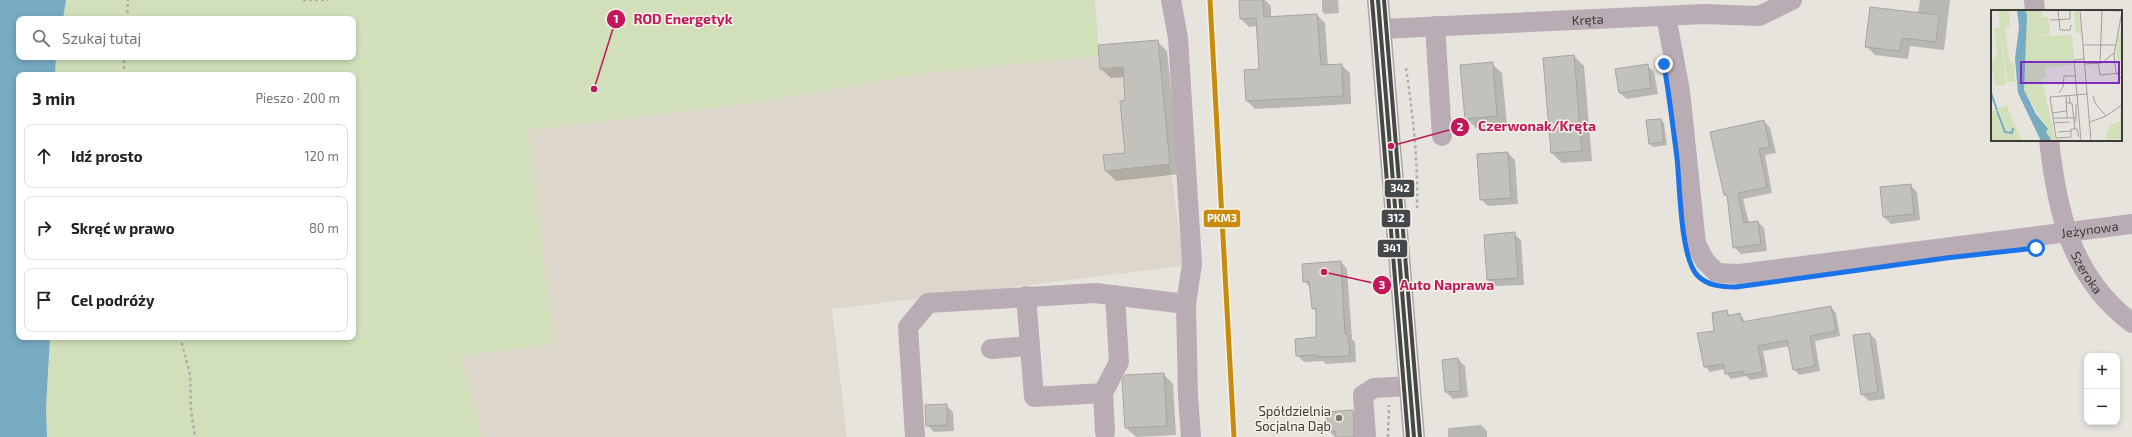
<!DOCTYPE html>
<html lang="pl">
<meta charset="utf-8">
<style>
:root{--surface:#fff;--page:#f2f2f2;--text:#202124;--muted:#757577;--line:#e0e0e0}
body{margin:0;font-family:"Exo 2",sans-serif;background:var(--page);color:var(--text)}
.controls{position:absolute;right:12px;bottom:12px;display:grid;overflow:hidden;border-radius:8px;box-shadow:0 2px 6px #0003}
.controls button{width:36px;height:36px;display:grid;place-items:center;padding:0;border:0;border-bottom:1px solid var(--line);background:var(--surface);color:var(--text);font:20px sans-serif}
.stop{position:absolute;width:12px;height:12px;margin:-9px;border:3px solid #1a73e8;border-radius:50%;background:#fff}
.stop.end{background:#1a73e8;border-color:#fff;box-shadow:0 1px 4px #0008}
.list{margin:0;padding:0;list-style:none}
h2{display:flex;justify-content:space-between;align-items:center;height:52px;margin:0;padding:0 16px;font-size:17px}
h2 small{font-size:13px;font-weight:400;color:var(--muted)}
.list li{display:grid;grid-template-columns:26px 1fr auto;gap:12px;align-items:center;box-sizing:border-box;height:64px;margin:0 8px 8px;padding:0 8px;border:1px solid var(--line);border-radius:8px}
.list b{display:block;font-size:15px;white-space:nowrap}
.list em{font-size:13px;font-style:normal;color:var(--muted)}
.icon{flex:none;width:22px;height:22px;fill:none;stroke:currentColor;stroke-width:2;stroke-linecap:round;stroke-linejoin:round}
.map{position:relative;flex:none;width:2132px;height:437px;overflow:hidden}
.search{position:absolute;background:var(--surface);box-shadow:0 2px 6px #0003;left:16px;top:16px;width:340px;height:44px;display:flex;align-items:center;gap:10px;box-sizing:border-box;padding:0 14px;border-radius:8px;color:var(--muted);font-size:15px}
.panel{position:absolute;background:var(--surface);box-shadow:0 2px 6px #0003;left:16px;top:72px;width:340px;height:268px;border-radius:8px}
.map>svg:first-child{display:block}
</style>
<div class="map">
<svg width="2132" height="437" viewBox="0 0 2132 437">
<rect width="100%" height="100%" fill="#e6e4dd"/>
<polygon fill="#dcd7ca" points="1158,40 1170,164 1184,266 832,309 847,437 482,437 461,356 554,344 528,130 757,102 933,72 1098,56 1098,45"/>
<polygon fill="#d1e0bb" points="66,0 1095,0 1099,56 933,72 757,102 528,130 554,344 461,356 482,437 47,437 46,408 50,337 353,337 353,75 55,75 56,57 353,57 353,19 63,19"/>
<polygon fill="#77abc2" points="0,0 66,0 63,19 19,19 19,57 56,57 55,75 19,75 19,337 50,337 46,408 47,437 0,437"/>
<g fill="#0003">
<polygon points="1240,0 1265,0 1271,6 1271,18 1317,15 1325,23 1328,66 1341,65 1350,73 1351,104 1255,109 1247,101 1261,70 1257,26 1249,27 1241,19"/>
<polygon points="1322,0 1338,0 1339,13 1325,14 1322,11"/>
<polygon points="1920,0 1950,0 1944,50 1910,46 1908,59 1875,55 1866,46 1918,14"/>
<polygon points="1157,41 1167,51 1180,174 1116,181 1106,171 1104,156 1126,153 1125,77 1111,78 1101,69"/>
<polygon points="1574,56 1584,66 1592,161 1562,163 1552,153 1544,59"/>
<polygon points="1492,64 1502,73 1507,125 1476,128 1466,118"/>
<polygon points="1647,65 1654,72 1658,94 1627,99 1620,93"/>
<polygon points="1661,120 1664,123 1667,145 1653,147 1650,144"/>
<polygon points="1764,121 1770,128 1776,153 1765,155 1772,193 1743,199 1749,223 1758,222 1764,228 1767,251 1741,254 1734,247 1728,198 1725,195"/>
<polygon points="1508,153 1515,160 1518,204 1488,206 1481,199"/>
<polygon points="1910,185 1917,192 1920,220 1891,224 1884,217"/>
<polygon points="1514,234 1521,240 1524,285 1495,286 1488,280"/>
<polygon points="1341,262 1347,269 1352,339 1355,342 1356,362 1326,364 1323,361 1304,362 1297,355 1317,338 1317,313 1313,308 1311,288 1304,281"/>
<polygon points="1831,307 1836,313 1840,336 1815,341 1820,371 1799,375 1794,369 1790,346 1763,351 1768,377 1750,380 1746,376 1731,379 1726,373 1725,369 1710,372 1705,366 1715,331 1726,311 1731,316 1740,314 1746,323"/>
<polygon points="1870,334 1876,340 1885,399 1869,401 1862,394"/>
<polygon points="1458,359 1465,366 1468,397 1453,399 1446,392"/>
<polygon points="1163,374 1173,384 1176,435 1136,437 1126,428"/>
<polygon points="946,405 953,412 954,431 934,432 927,425"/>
<polygon points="1352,411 1359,417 1361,437 1335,437 1329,431 1327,413"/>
<polygon points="1481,425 1487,431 1487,437 1448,437 1448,428"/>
</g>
<g fill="#c3c1bb" stroke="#a7a5a0">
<polygon points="1239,0 1263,0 1264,17 1317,14 1321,65 1342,64 1343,96 1246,101 1244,70 1259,69 1256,18 1240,19"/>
<polygon points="1870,7 1939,15 1936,42 1902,38 1900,51 1865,47"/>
<polygon points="1158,40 1170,164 1105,171 1103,155 1125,153 1120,101 1125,100 1123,67 1100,69 1098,45"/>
<polygon points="1574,55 1582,151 1551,153 1543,58"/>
<polygon points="1493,62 1497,116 1465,119 1460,65"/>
<polygon points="1648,64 1651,88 1619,93 1615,69"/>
<polygon points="1661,119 1664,142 1649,144 1646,120"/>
<polygon points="1764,120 1770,147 1759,149 1767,187 1738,193 1744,223 1758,221 1761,244 1733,248 1727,195 1724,195 1710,132"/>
<polygon points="1508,152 1511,198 1480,200 1477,154"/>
<polygon points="1911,184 1914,214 1883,217 1880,187"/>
<polygon points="1515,232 1518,278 1487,280 1484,235"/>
<polygon points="1341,261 1345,334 1348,334 1350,356 1318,357 1318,355 1296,356 1295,339 1316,337 1316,308 1312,309 1309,281 1303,282 1302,264"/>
<polygon points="1831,306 1836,331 1810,336 1815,366 1793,370 1787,340 1758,346 1763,372 1744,375 1743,371 1725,374 1723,364 1704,367 1697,333 1714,331 1712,313 1727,310 1728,316 1740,313 1742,322"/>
<polygon points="1870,333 1878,392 1861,395 1853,335"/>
<polygon points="1458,358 1461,391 1445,392 1442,360"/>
<polygon points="1164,373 1167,426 1125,428 1122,380 1125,375"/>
<polygon points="947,404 947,425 926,426 925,405"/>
<polygon points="1353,410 1354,437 1336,437 1335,431 1328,431 1326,412"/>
</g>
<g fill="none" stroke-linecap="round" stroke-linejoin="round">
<g stroke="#b2aaad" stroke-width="2.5" stroke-dasharray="3 3" stroke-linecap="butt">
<polyline points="303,0 328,0"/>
<polyline points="127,19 128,0"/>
<path d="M1406 68C1413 115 1418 161 1417 208"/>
<polyline points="124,75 124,57"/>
<polyline points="180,337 190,374 191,410 195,437"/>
<polyline points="1388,437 1389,405"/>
</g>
<g stroke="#baacb5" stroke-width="20">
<polyline points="1171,0 1178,38 1192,264 1186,304 1188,396 1191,437"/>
<polyline points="2034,0 2035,11"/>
<path id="s1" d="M1666 16 1680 91 1696 244 1705 261 1717 273 1739 274 2132 224"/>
<polyline points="1435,26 1442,136"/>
<path id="s2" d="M1381 29 1704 14 1759 16 1792 0"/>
<path id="s3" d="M2049 140C2057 212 2071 277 2132 323"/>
<polyline points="1026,296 1034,397 1103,393"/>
<polyline points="991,349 1030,346"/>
<polyline points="1105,432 1103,393 1119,362 1115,295"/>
<polyline points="915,437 908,327 928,303 1095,293 1186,304"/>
<polyline points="1366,437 1363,395 1374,388 1410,386"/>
</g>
<polyline stroke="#b2a3ac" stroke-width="22" points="1378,0 1414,437"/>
<defs>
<polyline id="bus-1" points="1378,0 1414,437"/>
<polyline id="bus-2" points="1372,0 1408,437"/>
<polyline id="bus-3" points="1384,0 1420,437"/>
</defs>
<use href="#bus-1" stroke="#f7f3e6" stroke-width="7"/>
<use href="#bus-2" stroke="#f7f3e6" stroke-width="7"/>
<use href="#bus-3" stroke="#f7f3e6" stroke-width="7"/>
<use href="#bus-1" stroke="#45484a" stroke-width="4"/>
<use href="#bus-2" stroke="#45484a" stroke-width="4"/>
<use href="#bus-3" stroke="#45484a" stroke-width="4"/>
<defs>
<polyline id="rail-1" points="1210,0 1234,437"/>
</defs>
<use href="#rail-1" stroke="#f7f3e6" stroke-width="8"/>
<use href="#rail-1" stroke="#c88b0e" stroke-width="5"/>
</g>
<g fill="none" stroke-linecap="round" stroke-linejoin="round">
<path stroke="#1a73e8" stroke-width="5" d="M1664 64C1669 95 1673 126 1677 158 1680 184 1680 256 1697 275 1707 286 1722 287 1736 287L1946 258 2036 248"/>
</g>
<circle fill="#787670" stroke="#f7f3e6" stroke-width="1.5" cx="1339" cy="418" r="4"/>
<g text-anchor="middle" stroke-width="3" stroke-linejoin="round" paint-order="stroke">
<g font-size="13" fill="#3c3b36" stroke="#f7f3e6">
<text dy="5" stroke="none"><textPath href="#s2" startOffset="207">Kręta</textPath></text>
<text dy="5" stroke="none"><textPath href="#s1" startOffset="642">Jeżynowa</textPath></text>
<text dy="5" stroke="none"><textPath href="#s3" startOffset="139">Szeroka</textPath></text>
</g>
<g font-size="13" fill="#3c3b36" stroke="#f7f3e6" text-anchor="end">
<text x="1331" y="416">Spółdzielnia<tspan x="1331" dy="15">Socjalna Dąb</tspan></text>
</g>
</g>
<g transform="translate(1991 10)">
<rect width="131" height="131" fill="#e6e4dd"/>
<path d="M7 0H18L19 16 14 17 18 49 23 54 24 72H16ZM34 0H51L52 7H57L59 24 41 26 81 25 83 47 81 55 54 58 55 68 51 69 64 129H79L57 131 60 129 54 122 56 119 34 82 32 71ZM83 0H88L90 23H85ZM9 17 15 75 5 76 0 52 4 50 6 43 3 19ZM127 24H131L130 51 125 50ZM16 95 22 112 32 131H0V101ZM131 102V129H114L119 115 130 111 128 105Z" fill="#d1e0bb"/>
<path d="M26 0H34L36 5 33 80 45 104 57 119 55 122 60 129 57 131H50L27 83 24 49 28 17Z" fill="#77abc2"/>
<path fill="none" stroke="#77abc2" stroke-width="2" d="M0 83 6 100M6 101 14 122 21 123 22 118"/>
<path fill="none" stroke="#a2a09a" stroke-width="1" d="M67 0 69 20H79L80 15M89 0 100 131M107 0 129 1M131 1 123 45 125 63 131 69M59 10 79 9V0M92 35H124M107 53 109 65 129 63M109 53 111 0M94 54 111 53 123 43M68 83 72 77 73 66H85M75 85 76 108M102 86 104 93 115 106M75 93H79L78 85M79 93H81L84 119M85 94V112M61 103 76 101M62 108H85M99 112 115 106 131 95M62 113 79 112M67 122 80 121M88 127 86 119H80V127L65 128 59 87 96 84M90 131 83 50 93 49"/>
<path fill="#7b2cbf" fill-opacity="0.15" stroke="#7b2cbf" stroke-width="2" d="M30 52H128V73H30Z"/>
<rect width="131" height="131" fill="none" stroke="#3c3b36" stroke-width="2"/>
</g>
<path fill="none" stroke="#c2185b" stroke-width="1.5" d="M594 89L616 19M1391 146L1460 127M1324 272L1382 285"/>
<g fill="#c2185b" stroke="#f7f3e6" stroke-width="1.5">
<circle cx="594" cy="89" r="4"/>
<circle cx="1391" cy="146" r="4"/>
<circle cx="1324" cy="272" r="4"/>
<circle cx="616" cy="19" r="10"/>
<circle cx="1460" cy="127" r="10"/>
<circle cx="1382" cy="285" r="10"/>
</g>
<g font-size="12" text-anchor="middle" font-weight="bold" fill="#fff">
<text x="616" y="23">1</text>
<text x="1460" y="131">2</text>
<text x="1382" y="289">3</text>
</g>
<g font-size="14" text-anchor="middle" font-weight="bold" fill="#c2185b" stroke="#f7f3e6" stroke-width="3" stroke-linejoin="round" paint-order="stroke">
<text x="683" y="24">ROD Energetyk</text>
<text x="1537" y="131">Czerwonak/Kręta</text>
<text x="1447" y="290">Auto Naprawa</text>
</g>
<g stroke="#f7f3e6" stroke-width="1.5">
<rect x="1384" y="179" width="31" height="19" rx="4" fill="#45484a"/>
<rect x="1203" y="209" width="38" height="19" rx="4" fill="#c88b0e"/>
<rect x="1381" y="209" width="30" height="19" rx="4" fill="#45484a"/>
<rect x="1377" y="239" width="31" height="19" rx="4" fill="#45484a"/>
</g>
<g font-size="11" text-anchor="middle" font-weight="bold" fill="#fff">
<text x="1400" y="192">342</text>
<text x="1222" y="222">PKM3</text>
<text x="1396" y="222">312</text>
<text x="1392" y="252">341</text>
</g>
</svg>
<div class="controls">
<button>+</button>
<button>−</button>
</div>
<div class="stop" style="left:2036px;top:248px"></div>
<div class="stop end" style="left:1664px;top:64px"></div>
<div class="search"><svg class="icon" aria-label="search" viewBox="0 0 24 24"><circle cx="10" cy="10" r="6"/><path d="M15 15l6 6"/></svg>Szukaj tutaj</div>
<section class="panel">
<h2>3 min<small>Pieszo · 200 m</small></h2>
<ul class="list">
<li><svg class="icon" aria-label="ahead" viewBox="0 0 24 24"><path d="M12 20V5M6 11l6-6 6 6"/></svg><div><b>Idź prosto</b></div><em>120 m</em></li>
<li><svg class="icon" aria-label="right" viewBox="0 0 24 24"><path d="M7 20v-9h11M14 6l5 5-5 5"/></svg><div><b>Skręć w prawo</b></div><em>80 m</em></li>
<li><svg class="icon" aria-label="arrive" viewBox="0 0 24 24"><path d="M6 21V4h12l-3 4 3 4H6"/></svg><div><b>Cel podróży</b></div></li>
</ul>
</section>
</div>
